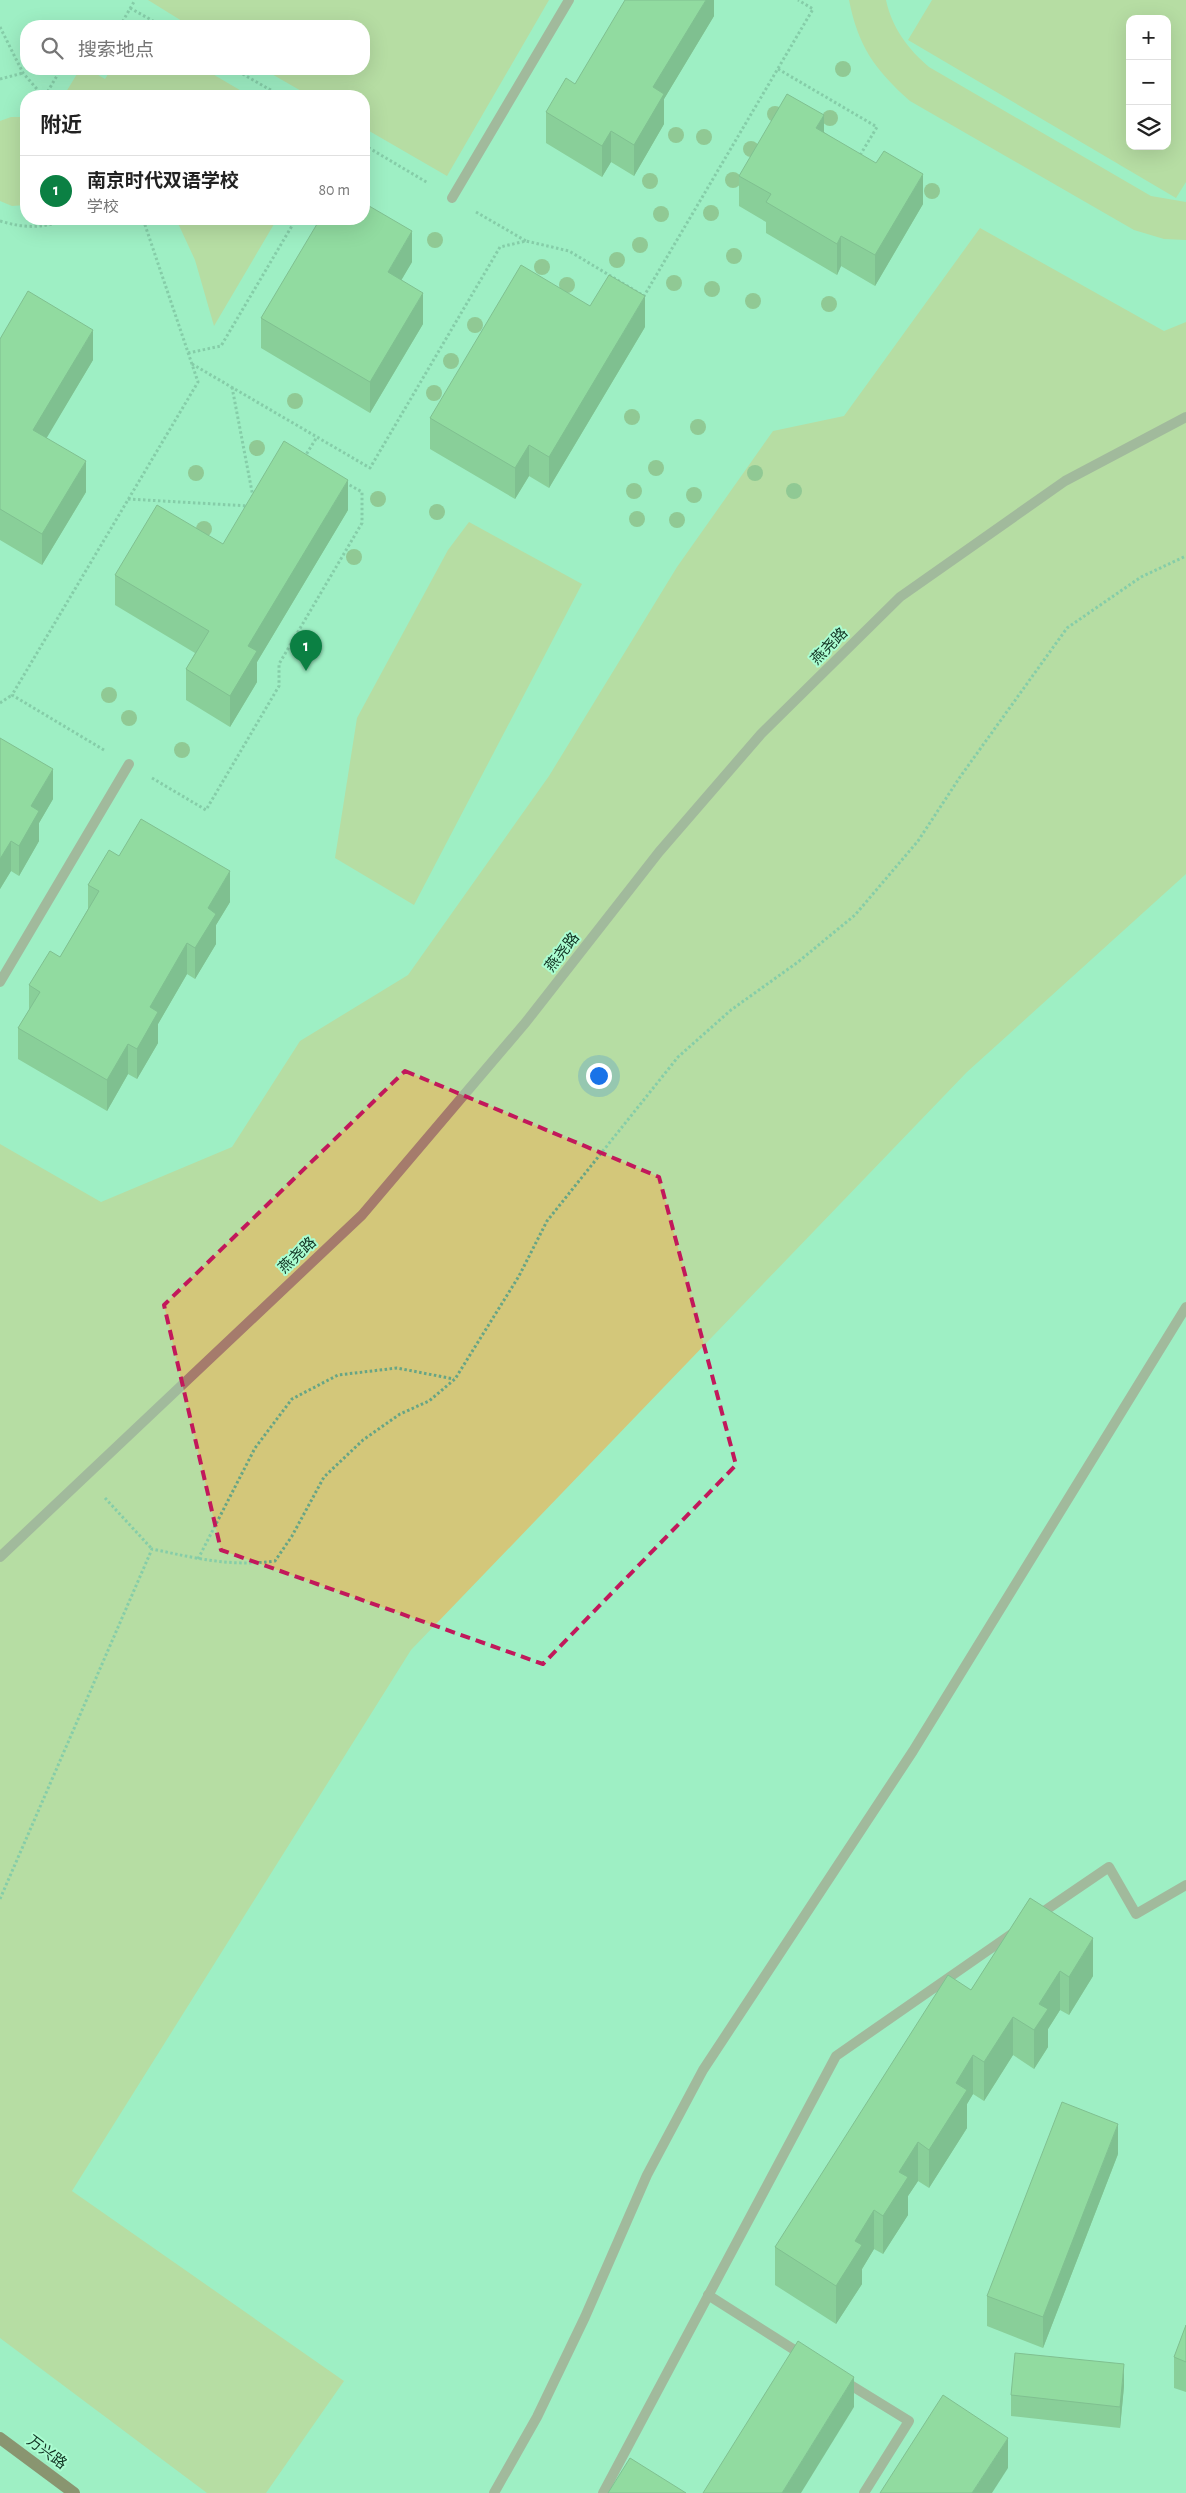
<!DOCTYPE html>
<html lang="zh">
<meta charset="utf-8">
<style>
:root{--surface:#fff;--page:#f2f2f2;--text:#222;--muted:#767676;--line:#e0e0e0;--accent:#0b8043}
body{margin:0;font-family:"Alegreya Sans","Noto Sans SC",sans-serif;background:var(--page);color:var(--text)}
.controls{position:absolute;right:15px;top:15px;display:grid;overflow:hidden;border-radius:10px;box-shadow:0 5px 20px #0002}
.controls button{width:45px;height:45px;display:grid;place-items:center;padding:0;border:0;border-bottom:1px solid var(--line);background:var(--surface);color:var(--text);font:25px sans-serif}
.you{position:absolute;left:598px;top:1075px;width:18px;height:18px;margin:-12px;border:4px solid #fff;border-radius:50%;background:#1a73e8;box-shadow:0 0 0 8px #1a73e833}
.badge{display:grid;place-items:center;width:32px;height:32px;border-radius:50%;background:var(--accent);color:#fff;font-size:16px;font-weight:700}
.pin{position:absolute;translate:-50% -41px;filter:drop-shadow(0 1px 2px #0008)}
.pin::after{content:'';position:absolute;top:26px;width:18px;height:15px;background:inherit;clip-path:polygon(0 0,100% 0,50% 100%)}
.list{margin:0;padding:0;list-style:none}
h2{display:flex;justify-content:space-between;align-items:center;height:65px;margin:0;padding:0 20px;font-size:21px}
h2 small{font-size:16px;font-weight:400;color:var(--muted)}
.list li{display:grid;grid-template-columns:32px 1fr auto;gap:15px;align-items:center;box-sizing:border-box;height:70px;padding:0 20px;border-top:1px solid var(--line)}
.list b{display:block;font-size:19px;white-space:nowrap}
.list p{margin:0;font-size:16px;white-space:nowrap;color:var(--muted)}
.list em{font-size:16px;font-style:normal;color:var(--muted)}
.icon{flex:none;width:28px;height:28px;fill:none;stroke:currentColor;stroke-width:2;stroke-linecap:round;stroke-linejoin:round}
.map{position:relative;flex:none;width:1186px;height:2493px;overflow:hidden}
.search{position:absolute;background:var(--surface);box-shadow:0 5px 20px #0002;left:20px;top:20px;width:350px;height:55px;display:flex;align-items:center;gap:12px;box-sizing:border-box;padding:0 18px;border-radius:20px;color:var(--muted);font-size:19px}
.panel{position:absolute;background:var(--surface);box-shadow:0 5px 20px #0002;left:20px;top:90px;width:350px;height:135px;border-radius:20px}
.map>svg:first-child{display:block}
</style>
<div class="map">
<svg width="1186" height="2493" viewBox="0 0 1186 2493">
<rect width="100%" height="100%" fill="#9eefc4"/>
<g fill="#d3c77a" fill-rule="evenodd">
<polygon points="148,0 549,0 447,176 364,128 364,96 310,96 263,69 364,69 364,26 190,26"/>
<path d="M849 0H886C892 28 908 49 929 67L1151 196 1186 202V240L1164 239 1134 230 910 101C875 70 858 46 849 0Z"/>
<path d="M932 0H1186V182L1176 198 908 40ZM1130 19H1167V146H1130Z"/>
<polygon points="80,69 88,69 105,79 111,69 204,69 250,96 70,96 66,92"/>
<polygon points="11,117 26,117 26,205 12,206 0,201 0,121"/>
<polygon points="176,219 277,219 214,326 195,260"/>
<polygon points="980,228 1164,331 1186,322 1186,874 967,1072 411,1650 72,2191 344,2381 266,2493 207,2493 0,2338 0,1144 101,1202 232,1147 300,1041 408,975 549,776 677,567 773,431 844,416"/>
<polygon points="469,522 582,584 414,905 335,858 357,718 448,550"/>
</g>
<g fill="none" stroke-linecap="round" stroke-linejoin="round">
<g stroke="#67a585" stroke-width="3" stroke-dasharray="2.5 2.5" stroke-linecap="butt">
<polyline points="130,8 162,26"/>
<polyline points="120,26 135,0"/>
<polyline points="0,27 23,73 43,96"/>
<polyline points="234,69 281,96"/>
<polyline points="778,69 877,127 859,157"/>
<polyline points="0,79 23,73"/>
<polyline points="45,96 61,69"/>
<polyline points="364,145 428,183"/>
<polyline points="476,212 526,241"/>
<path d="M0 221C23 228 44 229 67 219"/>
<polyline points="188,353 221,346 296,219"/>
<polyline points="192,364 370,468 500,247 526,241 569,251 644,296 813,9 798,0"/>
<polyline points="232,387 253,497"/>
<polyline points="304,458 317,437"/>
<polyline points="128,499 249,506"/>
<polyline points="0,703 12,695"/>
<polyline points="104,750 12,695 198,382 143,219"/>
<polyline points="152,778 206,810 279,686 279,664 362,523 362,492 346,483"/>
<polyline points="105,1498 152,1549"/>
<polyline points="198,1559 255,1448 292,1399 338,1375 397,1368 454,1379"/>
<path d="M0 1899 152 1549C195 1558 230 1567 275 1561L292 1536 324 1477 363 1440 400 1414 429 1401 455 1379 519 1276 547 1221 678 1057 731 1010 798 962 855 915 918 841 960 777 1067 628 1141 577 1186 556"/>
</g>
<g stroke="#a57b6c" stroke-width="10">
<polyline points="452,198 569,0"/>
<polyline points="0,982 129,764"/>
<polyline points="1037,1916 1109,1867 1136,1914 1186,1885"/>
<polyline points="708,2295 804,2356"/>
<polyline points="844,2381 909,2421 864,2493"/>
<polyline points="494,2493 537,2417 585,2317 647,2175 703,2070 913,1751 1186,1307"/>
<polyline points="603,2493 836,2056 1013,1933"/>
</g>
<polyline stroke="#a57b6c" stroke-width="10" points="0,1557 362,1215 526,1022 659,852 761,734 900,597 1065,481 1186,417"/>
<polyline stroke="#70290b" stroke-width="12" points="0,2438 74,2493"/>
</g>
<g fill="#7e9c59">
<circle cx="843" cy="69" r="8"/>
<circle cx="775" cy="114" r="8"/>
<circle cx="830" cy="118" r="8"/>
<circle cx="676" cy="135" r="8"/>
<circle cx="704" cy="137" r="8"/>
<circle cx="751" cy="149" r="8"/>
<circle cx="733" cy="180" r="8"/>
<circle cx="650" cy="181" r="8"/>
<circle cx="932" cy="191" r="8"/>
<circle cx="711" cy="213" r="8"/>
<circle cx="661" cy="214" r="8"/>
<circle cx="435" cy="240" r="8"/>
<circle cx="640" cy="245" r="8"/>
<circle cx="734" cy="256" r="8"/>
<circle cx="617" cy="260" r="8"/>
<circle cx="542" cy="267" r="8"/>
<circle cx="674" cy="283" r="8"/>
<circle cx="567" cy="285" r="8"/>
<circle cx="712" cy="289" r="8"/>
<circle cx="753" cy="301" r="8"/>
<circle cx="829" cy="304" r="8"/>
<circle cx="475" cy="325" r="8"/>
<circle cx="451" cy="361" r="8"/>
<circle cx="434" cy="393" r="8"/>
<circle cx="295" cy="401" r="8"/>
<circle cx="632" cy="417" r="8"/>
<circle cx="698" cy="427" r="8"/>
<circle cx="257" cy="448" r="8"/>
<circle cx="656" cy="468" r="8"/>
<circle cx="196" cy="473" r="8"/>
<circle cx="755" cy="473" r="8"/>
<circle cx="634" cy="491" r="8"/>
<circle cx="794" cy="491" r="8"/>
<circle cx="694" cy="495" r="8"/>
<circle cx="378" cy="499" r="8"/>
<circle cx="437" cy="512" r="8"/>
<circle cx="637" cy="519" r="8"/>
<circle cx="677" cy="520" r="8"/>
<circle cx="204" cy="529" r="8"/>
<circle cx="354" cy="557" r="8"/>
<circle cx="109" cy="695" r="8"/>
<circle cx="129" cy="718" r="8"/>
<circle cx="182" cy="750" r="8"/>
</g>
<g fill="#6fa864">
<polygon points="714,0 714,16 664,99 664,124 634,176 611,162 602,177 546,143 546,112 575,84"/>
<polygon points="824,132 923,204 875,286 841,266 837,275 766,233 766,222 739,206 739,176"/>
<polygon points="412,262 401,280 423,324 370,413 261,348 261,318"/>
<polygon points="645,327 549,488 529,476 515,499 430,449 430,418"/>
<polygon points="0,339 93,360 46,438 86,492 42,565 0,540"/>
<polygon points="348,510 257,662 257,682 230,727 186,700 186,669 195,653 115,605 115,575 223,544"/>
<polygon points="0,738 53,799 39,823 39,841 19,876 11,871 0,889"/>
<polygon points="119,856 230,902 216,925 216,944 195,979 187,974 158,1024 158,1043 137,1079 128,1074 107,1111 18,1059 18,1028 29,1010 29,985 60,957 88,909 88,885"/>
<polygon points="1030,1898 1093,1976 1069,2015 1060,2010 1048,2029 1048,2047 1034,2069 1013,2055 984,2101 973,2094 967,2104 967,2128 929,2188 918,2181 908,2196 908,2215 883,2254 874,2249 862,2269 862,2284 836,2324 775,2285 775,2247 971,1990"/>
<polygon points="1118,2154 1043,2348 987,2326 987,2296"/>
<polygon points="1186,2325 1186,2392 1174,2388 1174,2357"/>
<polygon points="1124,2386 1120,2428 1011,2416 1011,2395"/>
</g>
<g fill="#5a8851">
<polygon points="706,0 714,0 714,16 664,99 664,124 634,176 634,145 653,87"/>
<polygon points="824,115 824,146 816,128"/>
<polygon points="611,131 611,162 602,177 602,146"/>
<polygon points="923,174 923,204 875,286 875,255"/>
<polygon points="412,231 412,262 388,303 388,272"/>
<polygon points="841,236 841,266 837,275 837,244"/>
<polygon points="423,293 423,324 370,413 370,382"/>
<polygon points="645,296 645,327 549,488 549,457"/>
<polygon points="93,330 93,360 33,461 33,430"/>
<polygon points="529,445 529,476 515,499 515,468"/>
<polygon points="86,461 86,492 42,565 42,534"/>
<polygon points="348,480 348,510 257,662 257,682 230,727 230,696 248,646"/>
<polygon points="53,769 53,799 39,823 39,841 19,876 19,846 31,806"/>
<polygon points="11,841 11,871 0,889 0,859"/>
<polygon points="230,871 230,902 216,925 216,944 195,979 195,948 208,908"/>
<polygon points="187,943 187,974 158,1024 158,1043 137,1079 137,1049 150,1007"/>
<polygon points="128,1044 128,1074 107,1111 107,1080"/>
<polygon points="1093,1938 1093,1976 1069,2015 1069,1977"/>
<polygon points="1060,1971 1060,2010 1048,2029 1048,2047 1034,2069 1034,2030 1039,2004"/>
<polygon points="1013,2017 1013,2055 984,2101 984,2062"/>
<polygon points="973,2055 973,2094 967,2104 967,2128 929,2188 929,2150 956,2083"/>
<polygon points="1118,2124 1118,2154 1043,2348 1043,2317"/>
<polygon points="918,2142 918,2181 908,2196 908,2215 883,2254 883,2216 899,2172"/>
<polygon points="874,2210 874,2249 862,2269 862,2284 836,2324 836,2286 855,2241"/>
<polygon points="1124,2364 1124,2386 1120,2428 1120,2407"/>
<polygon points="854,2377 854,2407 801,2493 782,2493"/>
<polygon points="1008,2438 1008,2468 992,2493 972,2493"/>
</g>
<g fill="#81c374" stroke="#5a8851">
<polygon points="625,0 706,0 653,87 664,94 634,145 611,131 602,146 546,112 566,78 575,84"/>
<polygon points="787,94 824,115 816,128 876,163 884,151 923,174 875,255 841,236 837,244 766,202 771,194 739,176"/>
<polygon points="364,203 412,231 388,272 423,293 370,382 261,318 320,219 364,219"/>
<polygon points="521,265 590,306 609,275 645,296 549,457 529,445 515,468 430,418"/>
<polygon points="28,291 93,330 33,430 86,461 42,534 0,509 0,339"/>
<polygon points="284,441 348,480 248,646 257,651 230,696 186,669 209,631 115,575 157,505 223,544"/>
<polygon points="0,738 53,769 31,806 39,811 19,846 11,841 0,859"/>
<polygon points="141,819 230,871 208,908 216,914 195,948 187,943 150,1007 158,1012 137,1049 128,1044 107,1080 18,1028 40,992 29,985 50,951 60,957 99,891 88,885 109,850 119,856"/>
<polygon points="1030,1898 1093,1938 1069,1977 1060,1971 1039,2004 1048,2009 1034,2030 1013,2017 984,2062 973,2055 956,2083 967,2090 929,2150 918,2142 899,2172 908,2177 883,2216 874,2210 855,2241 862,2245 836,2286 775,2247 948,1975 971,1990"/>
<polygon points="1062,2102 1118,2124 1043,2317 987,2296"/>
<polygon points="1186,2325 1186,2362 1174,2357"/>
<polygon points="798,2341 854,2377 782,2493 703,2493"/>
<polygon points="1015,2353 1124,2364 1120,2407 1011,2395"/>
<polygon points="943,2395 1008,2438 972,2493 880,2493"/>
<polygon points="630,2458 686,2493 608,2493"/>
</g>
<path d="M0 0H1186V2493H0ZM405 1071 659 1177 736 1465 543 1664 221 1550 164 1305Z" fill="#9eefc4" fill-opacity=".55" fill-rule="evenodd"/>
<path fill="none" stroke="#c2185b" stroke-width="4" stroke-dasharray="10 6" stroke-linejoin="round" d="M405 1071 659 1177 736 1465 543 1664 221 1550 164 1305Z"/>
<g text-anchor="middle" stroke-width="4" stroke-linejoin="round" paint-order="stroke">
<g font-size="15" fill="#103222" stroke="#abfdd1">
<text transform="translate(829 646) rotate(-45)" y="5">燕尧路</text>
<text transform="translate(562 952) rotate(-52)" y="5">燕尧路</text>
<text transform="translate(297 1255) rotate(-43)" y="5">燕尧路</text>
<text transform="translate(47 2452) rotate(37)" y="5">万兴路</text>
</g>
</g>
</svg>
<div class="controls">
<button>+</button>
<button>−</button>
<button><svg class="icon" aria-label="layers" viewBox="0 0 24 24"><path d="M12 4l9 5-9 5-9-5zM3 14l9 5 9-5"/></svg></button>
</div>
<div class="you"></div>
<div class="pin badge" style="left:306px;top:671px">1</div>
<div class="search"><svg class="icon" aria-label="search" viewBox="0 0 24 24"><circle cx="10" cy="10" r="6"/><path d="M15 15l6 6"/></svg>搜索地点</div>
<section class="panel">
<h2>附近<small></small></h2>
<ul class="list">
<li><span class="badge">1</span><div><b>南京时代双语学校</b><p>学校</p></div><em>80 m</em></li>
</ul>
</section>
</div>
